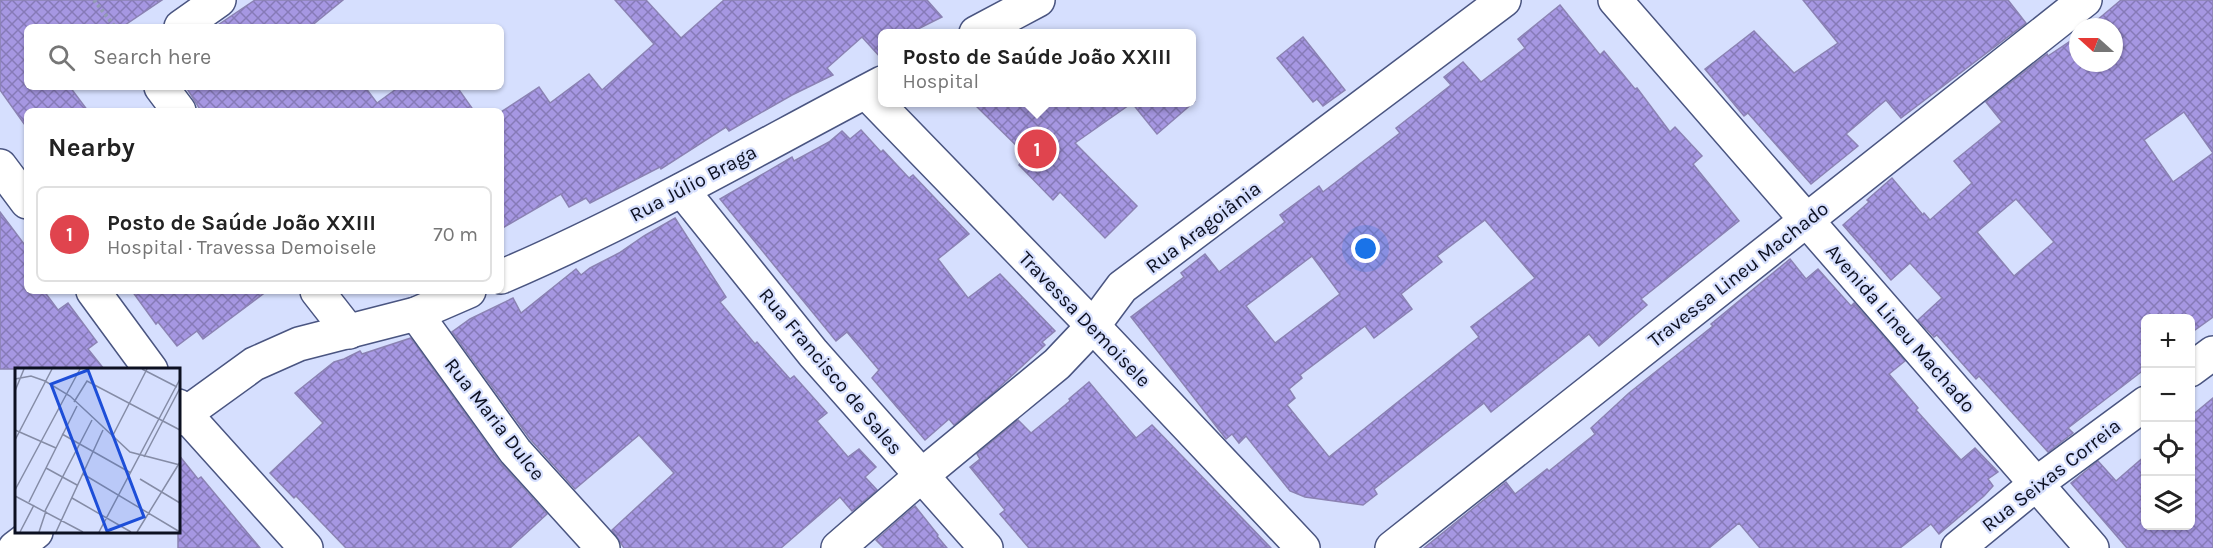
<!DOCTYPE html>
<meta charset="utf-8">
<style>
:root{--surface:#fff;--page:#f2f2f2;--text:#222;--muted:#767676;--line:#e0e0e0;--accent:#70612e}
body{margin:0;font-family:Karla,sans-serif;background:var(--page);color:var(--text)}
.controls{position:absolute;right:18px;bottom:18px;display:grid;overflow:hidden;border-radius:9px;box-shadow:0 2px 4px #0004}
.controls button{width:54px;height:54px;display:grid;place-items:center;padding:0;border:0;border-bottom:2px solid var(--line);background:var(--surface);color:var(--text);font:30px sans-serif}
.compass{position:absolute;left:2069px;top:18px;width:54px;height:54px;border-radius:50%;background:var(--surface);box-shadow:0 2px 4px #0004;rotate:291deg}
.you{position:absolute;left:1366px;top:249px;width:21px;height:21px;margin:-15px;border:4px solid #fff;border-radius:50%;background:#1a73e8;box-shadow:0 0 0 9px #1a73e833}
.badge{display:grid;place-items:center;width:39px;height:39px;border-radius:50%;background:var(--accent);color:#fff;font-size:20px;font-weight:700}
.pin{position:absolute;translate:-50% -50%;border:3px solid #fff;box-shadow:0 2px 6px #0006}
.popup{position:absolute;left:878px;top:29px;width:318px;height:78px;box-sizing:border-box;display:grid;place-content:center;border-radius:9px;background:var(--surface);filter:drop-shadow(0 2px 4px #0005);font-size:20px;white-space:nowrap;color:var(--muted)}
.popup b{font-size:22px;color:var(--text)}
.popup::after{content:'';position:absolute;left:50%;top:100%;margin-left:-12px;border:12px solid transparent;border-top-color:var(--surface)}
.list{margin:0;padding:0;list-style:none}
h2{display:flex;justify-content:space-between;align-items:center;height:78px;margin:0;padding:0 24px;font-size:26px}
h2 small{font-size:20px;font-weight:400;color:var(--muted)}
.list li{display:grid;grid-template-columns:39px 1fr auto;gap:18px;align-items:center;box-sizing:border-box;height:96px;margin:0 12px 12px;padding:0 12px;border:2px solid var(--line);border-radius:9px}
.list b{display:block;font-size:22px;white-space:nowrap}
.list p{margin:0;font-size:20px;white-space:nowrap;color:var(--muted)}
.list em{font-size:20px;font-style:normal;color:var(--muted)}
.icon{flex:none;width:33px;height:33px;fill:none;stroke:currentColor;stroke-width:2;stroke-linecap:round;stroke-linejoin:round}
.map{position:relative;flex:none;width:2213px;height:548px;overflow:hidden}
.search{position:absolute;background:var(--surface);box-shadow:0 2px 4px #0004;left:24px;top:24px;width:480px;height:66px;display:flex;align-items:center;gap:15px;box-sizing:border-box;padding:0 21px;border-radius:9px;color:var(--muted);font-size:22px}
.panel{position:absolute;background:var(--surface);box-shadow:0 2px 4px #0004;left:24px;top:108px;width:480px;height:186px;border-radius:9px}
.map>svg:first-child{display:block}
</style>
<div class="map">
<svg width="2213" height="548" viewBox="0 0 2213 548">
<defs>
<pattern id="building-cross-hatch" width="8" height="8" patternUnits="userSpaceOnUse" patternTransform="scale(1.5)"><rect width="8" height="8" fill="#a697e2"/><path d="M0 0l8 8M0 8l8-8" fill="none" stroke="#867ab7"/></pattern>
</defs>
<rect width="100%" height="100%" fill="#d6dffe"/>
<g fill="url(#building-cross-hatch)" stroke="#8b82b3" stroke-width="1.5" fill-rule="evenodd">
<polygon points="0,0 162,0 122,27 27,27 27,87 70,87 88,111 27,111 27,128 0,90"/>
<polygon points="255,0 343,0 310,27 215,27"/>
<polygon points="615,0 646,0 681,38 724,0 927,0 942,17 910,33 882,33 882,59 862,37 827,68 833,75 792,95 729,131 726,127 661,169 660,167 590,203 586,198 569,207 561,194 501,229 501,112 539,87 550,103 589,74 602,90 654,44"/>
<polygon points="1803,0 2008,0 2026,23 1901,118 1886,100 1846,134 1858,146 1811,184 1748,113 1744,116 1705,69 1754,31 1794,73 1838,43"/>
<path d="M2121 0H2213V317L2195 330 2190 324V318H2145V369L2068 428 2073 433 2048 452 1979 376 1976 379 1937 335 1934 337 1918 320 1942 298 1910 263 1891 280 1843 225 1869 202 1867 200 1892 178 1923 215 1924 213 1930 220 1972 183 1954 161 2002 122 1986 102 2047 54 2048 56 2078 36V63H2114V27L2090 26ZM2184 112 2213 153 2173 182 2144 140ZM2016 199 2054 242 2014 276 1977 232Z"/>
<path d="M1560 5 1600 55 1604 51 1635 89 1637 88 1670 132 1675 127 1702 156 1693 164 1739 221 1641 299 1647 305 1599 346 1589 334 1491 412 1484 403 1374 489 1377 494 1363 505 1305 497 1290 491 1246 436 1239 443 1232 434 1226 439 1131 317 1184 277 1181 273 1205 254 1219 272 1285 222 1280 215 1319 186 1323 192 1400 133 1396 128 1451 85 1444 77 1463 62 1481 82 1525 48 1518 39ZM1485 220 1535 278 1471 327 1479 337 1329 457 1287 405 1295 398 1289 389 1302 378 1300 375 1365 326 1374 338 1412 309 1401 294 1442 262 1437 256ZM1312 256 1340 294 1275 343 1246 306Z"/>
<polygon points="1303,37 1345,90 1323,106 1317,99 1313,102 1277,58"/>
<polygon points="186,87 365,87 377,103 399,87 457,87 474,111 201,111"/>
<polygon points="972,102 1194,102 1157,134 1132,103 1075,143 1137,206 1105,238 1060,192 1053,200 1019,165 1027,156"/>
<polygon points="861,130 881,152 883,150 909,178 913,175 969,234 938,259 968,298 1000,274 1055,331 1042,342 1045,345 993,393 954,425 949,419 925,440 872,378 879,370 847,332 836,341 720,199 792,157 794,161 829,142 842,131 850,139"/>
<polygon points="0,212 27,248 27,291 44,291 58,310 68,303 97,342 88,349 104,369 0,369"/>
<polygon points="675,218 726,297 720,302 755,344 757,342 790,379 794,376 827,413 817,421 848,457 859,449 876,467 865,477 877,490 852,511 840,497 781,548 624,548 612,530 674,473 639,435 575,489 530,439 452,332 470,319 513,298 521,313 576,269 581,275 590,268 619,253 644,236"/>
<polygon points="1790,259 1806,279 1818,269 1851,306 1854,303 1905,361 1889,374 1918,408 1916,410 1961,460 1975,448 1998,472 1988,479 1993,486 1984,496 1939,534 1931,524 1900,548 1760,548 1739,523 1709,548 1424,548 1506,482 1515,494 1547,469 1549,471 1595,434 1591,428 1629,393 1713,326 1711,324"/>
<polygon points="132,291 267,291 203,339 197,331 177,346 158,322 156,324"/>
<polygon points="411,338 500,462 547,514 510,548 346,548 296,496 294,498 270,473 323,423 295,393 334,362 344,359 360,351 362,354"/>
<polygon points="1089,382 1136,438 1152,425 1271,548 1029,548 1000,514 1005,510 970,467 980,459 977,454 1018,420 1031,433 1070,401 1069,399"/>
<polygon points="2213,398 2213,548 2127,548 2071,483 2098,461 2116,481 2145,456 2145,525 2190,525 2190,417"/>
<polygon points="178,454 198,479 201,477 260,548 178,548"/>
<polygon points="915,506 938,535 937,536 947,548 884,548 876,540"/>
</g>
<g fill="none" stroke-linecap="round" stroke-linejoin="round">
<defs>
<g id="minor">
<polyline points="1615,0 2092,548"/>
<polyline points="181,27 219,0"/>
<polyline points="976,33 1038,0"/>
<polyline points="161,87 179,111"/>
<polyline points="866,92 1093,326 1303,548"/>
<polyline points="0,166 27,202"/>
<polyline points="682,190 813,353 986,548"/>
<path d="M501 277C632 221 756 149 882 83"/>
<polyline points="93,291 151,370"/>
<polyline points="317,291 349,332"/>
<polyline points="416,314 515,451 603,548"/>
<polyline points="2190,370 2213,353"/>
<polyline points="178,406 306,548"/>
<polyline points="178,419 254,364 299,344 416,314 469,291"/>
<polyline points="15,548 36,532"/>
<polyline points="838,548 921,476 1057,364 1093,326 1122,287 1504,0"/>
<polyline points="1392,548 2085,0"/>
<polyline points="1958,548 2036,484 2146,403"/>
</g>
</defs>
<use href="#minor" stroke="#4a5581" stroke-width="36"/>
<polyline stroke="#939ab5" stroke-width="4" stroke-dasharray="3 3" stroke-linecap="butt" points="94,0 115,27"/>
<use href="#minor" stroke="#fff" stroke-width="33"/>
</g>
<g text-anchor="middle" stroke-width="4.5" stroke-linejoin="round" paint-order="stroke">
<g font-size="20" fill="#0c1021" stroke="#d6dffe">
<text transform="translate(693 183) rotate(-28)" y="7">Rua Júlio Braga</text>
<text transform="translate(1203 227) rotate(-37)" y="7">Rua Aragoiânia</text>
<text transform="translate(1738 274) rotate(-38)" y="7">Travessa Lineu Machado</text>
<text transform="translate(1085 319) rotate(46)" y="7">Travessa Demoisele</text>
<text transform="translate(1901 328) rotate(49)" y="7">Avenida Lineu Machado</text>
<text transform="translate(831 371) rotate(50)" y="7">Rua Francisco de Sales</text>
<text transform="translate(495 419) rotate(52)" y="7">Rua Maria Dulce</text>
<text transform="translate(2051 475) rotate(-38)" y="7">Rua Seixas Correia</text>
</g>
</g>
<g transform="translate(15 368)">
<rect width="165" height="165" fill="#d6dffe"/>
<path fill="none" stroke="#858ca6" stroke-width="1.5" d="M127 1 162 19M0 11 16 8 30 13 55 28 115 84 165 97M0 23 9 1M59 34 72 13 165 62M0 62 41 80M47 66 116 105M97 69 132 1M0 72 37 1M129 89 165 20M31 100 62 117M68 106 165 164M125 111 165 135M0 122 65 1M0 128 68 164M57 130 116 164M14 134 62 38M30 143 77 52M5 164 19 137M24 164 31 143M41 164 88 62M84 164 165 11M122 164 165 94"/>
<path fill="#1d4ed8" fill-opacity="0.15" stroke="#1d4ed8" stroke-width="3" d="M73 2 129 149 92 163 36 16Z"/>
<rect width="165" height="165" fill="none" stroke="#0c1021" stroke-width="3"/>
</g>
</svg>
<div class="controls">
<button>+</button>
<button>−</button>
<button><svg class="icon" aria-label="locate" viewBox="0 0 24 24"><circle cx="12" cy="12" r="6"/><path d="M12 2v4M12 18v4M2 12h4M18 12h4"/></svg></button>
<button><svg class="icon" aria-label="layers" viewBox="0 0 24 24"><path d="M12 4l9 5-9 5-9-5zM3 14l9 5 9-5"/></svg></button>
</div>
<svg class="compass" viewBox="-18 -18 36 36"><path d="M0-13l5 13h-10z" fill="#e53935"/><path d="M0 13l5-13h-10z" fill="#767676"/></svg>
<div class="you"></div>
<div class="pin badge" style="left:1037px;top:149px;background:#e0444e">1</div>
<div class="popup"><b>Posto de Saúde João XXIII</b>Hospital</div>
<div class="search"><svg class="icon" aria-label="search" viewBox="0 0 24 24"><circle cx="10" cy="10" r="6"/><path d="M15 15l6 6"/></svg>Search here</div>
<section class="panel">
<h2>Nearby<small></small></h2>
<ul class="list">
<li><span class="badge" style="background:#e0444e">1</span><div><b>Posto de Saúde João XXIII</b><p>Hospital · Travessa Demoisele</p></div><em>70 m</em></li>
</ul>
</section>
</div>
